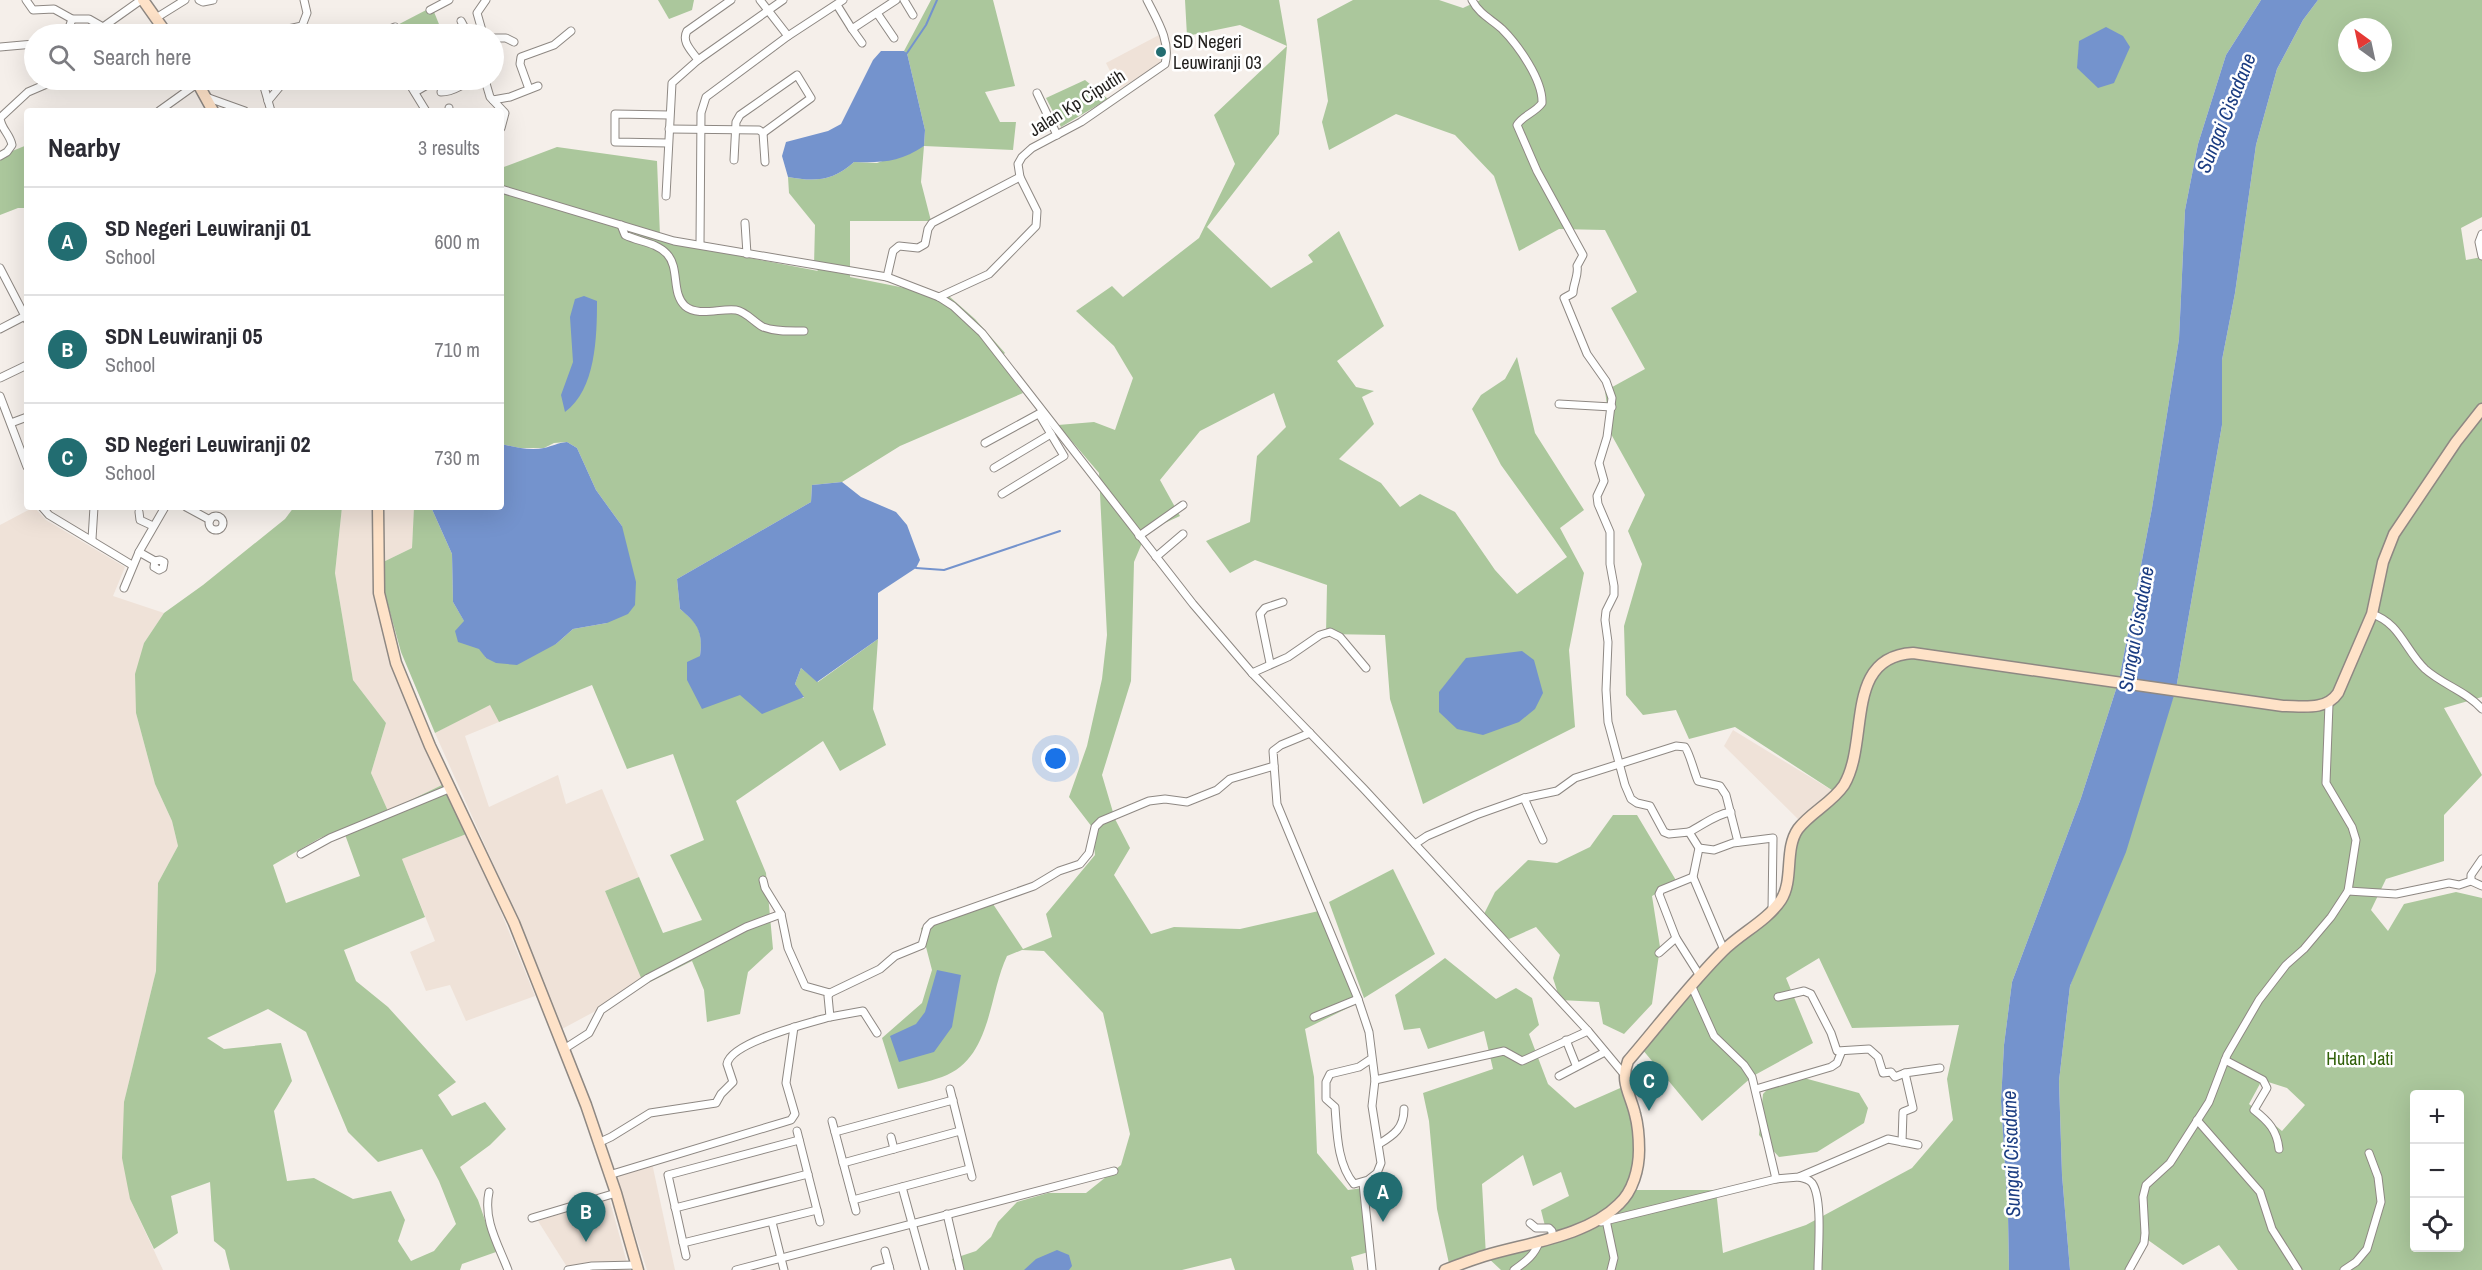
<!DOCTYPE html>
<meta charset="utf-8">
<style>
:root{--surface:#fff;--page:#f2f2f3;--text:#2b2b33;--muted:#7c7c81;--line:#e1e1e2;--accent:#226d71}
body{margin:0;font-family:"Archivo Narrow",sans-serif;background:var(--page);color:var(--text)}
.controls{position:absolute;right:18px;bottom:18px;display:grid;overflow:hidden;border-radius:6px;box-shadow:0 6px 24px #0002}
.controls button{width:54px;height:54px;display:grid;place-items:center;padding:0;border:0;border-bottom:2px solid var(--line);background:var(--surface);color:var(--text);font:30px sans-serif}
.compass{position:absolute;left:2338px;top:18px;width:54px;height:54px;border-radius:50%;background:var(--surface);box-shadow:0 6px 24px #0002;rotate:327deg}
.you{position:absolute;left:1056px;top:759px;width:21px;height:21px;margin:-15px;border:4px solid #fff;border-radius:50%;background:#1a73e8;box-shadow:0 0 0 9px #1a73e833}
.badge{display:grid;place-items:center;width:39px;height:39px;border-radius:50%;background:var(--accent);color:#fff;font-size:20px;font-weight:700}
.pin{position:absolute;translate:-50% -50px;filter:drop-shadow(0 2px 3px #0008)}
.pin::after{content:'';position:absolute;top:32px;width:21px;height:18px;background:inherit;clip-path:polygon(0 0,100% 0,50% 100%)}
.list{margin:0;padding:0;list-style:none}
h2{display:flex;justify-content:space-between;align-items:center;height:78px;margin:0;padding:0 24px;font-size:26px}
h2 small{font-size:20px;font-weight:400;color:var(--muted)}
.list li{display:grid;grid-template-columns:39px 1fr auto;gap:18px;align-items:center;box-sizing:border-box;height:108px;padding:0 24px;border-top:2px solid var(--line)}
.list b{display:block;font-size:22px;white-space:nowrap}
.list p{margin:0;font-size:20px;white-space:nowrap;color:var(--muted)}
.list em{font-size:20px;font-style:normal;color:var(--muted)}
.icon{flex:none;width:33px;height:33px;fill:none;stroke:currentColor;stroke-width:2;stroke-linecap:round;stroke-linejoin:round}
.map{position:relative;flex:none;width:2482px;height:1270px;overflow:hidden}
.search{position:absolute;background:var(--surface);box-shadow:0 6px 24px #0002;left:24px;top:24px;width:480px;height:66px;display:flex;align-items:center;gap:15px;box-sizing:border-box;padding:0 21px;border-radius:33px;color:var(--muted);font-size:22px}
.panel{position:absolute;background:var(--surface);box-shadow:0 6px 24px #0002;left:24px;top:108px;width:480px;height:402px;border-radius:6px}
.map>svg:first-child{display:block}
</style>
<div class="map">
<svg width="2482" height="1270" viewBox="0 0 2482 1270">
<rect width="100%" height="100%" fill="#f5efea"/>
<g fill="#efe2d8">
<polygon points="1159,35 1165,53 1159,65 1119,89 1106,63"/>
<polygon points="34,507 46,520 125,567 113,596 164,613 144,643 136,713 155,784 172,821 178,846 158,883 156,971 124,1102 130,1199 163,1270 0,1270 0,525"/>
<polygon points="342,507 414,507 412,548 377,565 391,656 444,784 388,811 371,773 386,723 353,680 335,573"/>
<polygon points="490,704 499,722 465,736 489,807 558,775 566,804 602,789 639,877 605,891 644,985 562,1029 512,906 435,733"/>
<polygon points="1733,730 1833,791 1801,822 1724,746"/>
<polygon points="469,833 535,996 466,1021 450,985 426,991 410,952 435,941 402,859"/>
<polygon points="652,1163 675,1270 647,1270 614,1170"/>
<polygon points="609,1198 629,1270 569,1270 538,1221"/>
</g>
<g fill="#abc79c" fill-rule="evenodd">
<polygon points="658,0 694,0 692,10 669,19"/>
<path d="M931 0H993L1015 86 985 92 1000 122H1016L1013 150 924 146 921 182 931 221H850V277L950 297 975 319 1005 353 998 359 1023 393 900 446 842 482 812 485 811 502 677 579 680 609C699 624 703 632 700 656L740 695 804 698 795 684 801 668 818 682 878 639 873 709 886 745 840 771 823 741 736 801 766 873 773 949 748 972 740 1014 707 1022 704 990 692 961 644 985 605 891 639 877 663 933 702 920 670 855 704 840 673 754 627 769 592 685 499 722 490 705 435 733 401 652 377 565 412 548 414 507H431L452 554 453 602 486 658 556 644 573 629 607 623 622 526 596 490 577 448 567 442 554 443 544 448H520L501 444V168L557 147 657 161 660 236 724 253 818 271 814 266 815 225 789 193 788 177C815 182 833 181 854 162L877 163 924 146 925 130 907 53 904 51Z"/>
<path d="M1185 0H1279L1287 46 1279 134 1207 227 1271 288 1313 262 1308 255 1339 231 1384 326 1337 361 1356 387 1374 391 1362 397 1374 424 1339 459 1381 483 1400 507 1420 494 1455 512 1495 570 1517 594 1567 557 1501 465 1472 409 1481 395 1505 379 1517 357 1535 433 1584 510 1560 528 1584 573 1569 650 1575 727 1423 804 1390 699 1385 635 1326 634 1327 585 1255 560 1230 573 1206 541 1250 522 1257 456 1286 427 1274 393 1200 431 1160 480 1180 516 1147 531 1134 562 1131 681 1102 775 1115 819 1130 848 1114 875 1151 934 1174 927 1240 929 1323 910 1356 1004 1305 1029 1314 1077 1317 1153 1348 1190 1363 1188 1372 1251 1351 1257 1354 1270H1235L1231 1258 1182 1270H956L952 1259 976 1251 991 1237 998 1222 1017 1202 1048 1193H1086L1121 1165 1130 1134 1103 1013 1044 951 1022 950 1007 956C988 996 992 1059 942 1077 928 1082 912 1085 898 1089L882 1038 922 1003 932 970 921 928 991 901 1023 949 1052 937 1046 914 1095 855 1092 827 1069 797 1087 746 1102 679 1107 635 1099 473 1058 425 1094 422 1115 430 1133 378 1114 346 1076 311 1112 286 1123 297 1199 238 1235 164 1214 115 1287 46 1240 25 1187 36Z"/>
<path d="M1353 0H1439L1463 8 1480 0H2261L2226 55 2198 144 2185 210 2179 339 2152 508 2119 680 2081 798 2012 982 2004 1045 2001 1101 2008 1215 2009 1270H1501L1486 1256 1450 1268 1437 1209 1429 1121 1423 1093 1493 1069 1484 1031 1428 1049 1420 1028 1404 1030 1395 995 1445 958 1496 999 1516 988 1532 998 1539 1025 1529 1034 1548 1084 1575 1108 1627 1085 1642 1141 1634 1190H1716L1723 1253 1806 1225 1912 1168 1953 1120 1947 1079 1959 1025 1852 1028 1819 958 1786 978 1813 1043 1753 1076 1702 1121 1642 1049 1717 960 1780 902 1789 851 1803 830 1841 796 1735 727 1689 739 1676 710 1643 715 1626 695 1624 626 1642 564 1628 531 1645 495 1611 434 1605 391 1645 369 1611 308 1637 292 1605 230 1559 229 1519 251 1494 176 1455 135 1396 114 1329 150 1322 122 1328 101 1317 19ZM1523 1155 1533 1186 1561 1172 1569 1196 1541 1210 1549 1242 1486 1256 1482 1184Z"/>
<path d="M2318 0H2482V217L2461 228 2466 260 2482 257V697L2444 708 2482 775 2444 815V861L2386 879 2371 910 2388 931 2404 904 2456 892 2482 898V1270H2238L2219 1245 2183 1265 2148 1240 2128 1270H2070L2062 1175 2059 1081 2070 986 2176 689 2222 425V360L2235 293 2256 145 2277 69 2303 20ZM2347 27H2383V63H2347ZM2262 1080 2287 1088 2305 1105 2282 1131 2249 1104ZM2414 1094H2460V1248H2414Z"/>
<polygon points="432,7 443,34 380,34"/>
<polygon points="1085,80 1108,99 1061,127 1046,98"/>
<polygon points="27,145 27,208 18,208 0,215 0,156"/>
<path d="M294 507H342L335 573 353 680 386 723 371 773 388 811 444 784 469 833 402 859 425 917 344 950 356 981 388 1007 456 1082 438 1095 452 1116 485 1102 506 1129 490 1145 460 1167 478 1200 496 1252 462 1264 460 1270H230L225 1250 214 1241 210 1182 171 1196 178 1233 154 1249 130 1199 122 1158 124 1102 156 971 158 883 178 846 172 821 155 784 136 713 135 674 144 643 164 613 203 585 285 519ZM343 829 360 876 286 903 273 865 320 838ZM268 1009 306 1032 348 1132 378 1162 422 1149 439 1181 456 1224 434 1251 411 1261 398 1241 405 1220 391 1191 353 1199 314 1178 287 1181 274 1111 292 1081 281 1043 224 1049 207 1038Z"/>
<polygon points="1613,815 1637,815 1677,882 1652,896 1660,947 1652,1004 1624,1034 1603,1024 1599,1002 1560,1000 1553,978 1560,955 1536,927 1509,939 1482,918 1495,892 1528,860 1557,863 1590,847"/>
<polygon points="1393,869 1435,954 1364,998 1329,902"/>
<polygon points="1804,1078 1859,1093 1868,1108 1864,1123 1817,1152 1779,1157 1759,1135 1763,1094 1776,1080"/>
</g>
<g fill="#7493cd">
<polygon points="2261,0 2318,0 2303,20 2277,69 2256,145 2235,293 2222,360 2222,425 2176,689 2126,852 2070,986 2059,1081 2062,1175 2070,1270 2009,1270 2008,1215 2001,1101 2004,1045 2012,982 2081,798 2119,680 2152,508 2179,339 2185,210 2198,144 2226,55"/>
<polygon points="2106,27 2123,36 2130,47 2114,83 2098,88 2077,68 2079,41"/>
<path d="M881 51H904L907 53 925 130 924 146C900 162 882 163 854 162 833 181 815 182 788 177L782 156 786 142 828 131 841 124 873 60Z"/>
<path d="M584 296 597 301C597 336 596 390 565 412L561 395 573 362 570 317 575 299Z"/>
<path d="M567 442 577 448 596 490 622 526 636 582 635 605 628 614 607 623 573 629 556 644 517 665 496 663 486 658 479 649 458 642 455 631 464 621 453 602 452 554 431 507H501V444C514 447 530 451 544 448 553 446 557 443 567 442Z"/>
<path d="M842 482 861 497 896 512 907 525 920 560 916 568 878 593V639L817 682 801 668 795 684 804 697 762 714 740 695 702 709 687 680V662L700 656C703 632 698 624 680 609L677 579 811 502 812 485Z"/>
<polygon points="1522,651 1534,660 1543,693 1535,709 1519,722 1483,735 1457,729 1439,712 1439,692 1466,658"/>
<polygon points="937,970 961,975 952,1027 934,1052 899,1062 890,1036 916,1024 925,1012"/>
<polygon points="1057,1250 1069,1255 1072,1266 1069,1270 1024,1270 1036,1259"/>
</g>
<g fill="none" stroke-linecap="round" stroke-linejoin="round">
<g stroke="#7493cd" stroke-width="2">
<polyline points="907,53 926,25 937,0"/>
<polyline points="916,568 944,570 1060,531"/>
</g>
<defs>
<g id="street">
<polyline points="26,0 33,10 54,9 72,19 89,19 103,27"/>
<polyline points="199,0 203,2 213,0"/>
<polyline points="760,0 788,36"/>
<polyline points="904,0 913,15"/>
<path d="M1472 0C1479 14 1491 19 1502 29 1518 45 1543 80 1542 103 1535 113 1523 115 1517 125L1537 171 1583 255 1577 266C1579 275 1573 284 1573 293L1564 298 1587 354 1606 381 1612 398 1607 437 1599 463 1604 481 1597 496 1598 504 1610 532V564L1614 586V595L1606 611 1605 620 1608 642 1606 690 1608 722 1625 785 1631 799 1637 803 1650 806 1664 832 1669 834 1689 832 1699 848 1693 877 1724 950"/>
<polyline points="837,5 852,29 896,0"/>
<polyline points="430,10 449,0"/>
<polyline points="877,13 894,38"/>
<polyline points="156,18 185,0"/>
<polyline points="461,21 468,34"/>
<polyline points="852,29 862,43"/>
<polyline points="67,34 72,19"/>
<polyline points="100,34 103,27 141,0"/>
<polyline points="274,34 279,31 302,26 307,13 304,0"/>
<polyline points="378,34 395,27"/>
<polyline points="483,34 477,13 486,0"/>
<polyline points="494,38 506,38 514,42"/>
<polyline points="0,47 34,44"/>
<path d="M698 60C692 51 681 42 687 31L731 0"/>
<polyline points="262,80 271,111"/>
<polyline points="407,80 426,111"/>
<polyline points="485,80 490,97 505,113 501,128"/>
<polyline points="529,89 520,64 521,57 554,45 571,31"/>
<polyline points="415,92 427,85 426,80"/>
<path d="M441 92C461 92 460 78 486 83"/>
<polyline points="1037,93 1057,135"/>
<polyline points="206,97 245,111"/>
<polyline points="493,100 510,97 538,86"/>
<polyline points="268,101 282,84 293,80"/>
<polyline points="449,108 449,111"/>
<polyline points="159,111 198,83"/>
<polyline points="669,129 759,130 763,133 765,162"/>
<polyline points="668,143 615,142 615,114 669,115"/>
<path d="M0 156 7 152 12 145C10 134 1 129 0 118L28 92 56 80"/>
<polyline points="734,160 736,122 740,115 797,75 811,98 763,133"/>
<polyline points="501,189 674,241 887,277 939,297 953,306 982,333 1193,604 1252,673 1364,789 1588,1031 1623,1073"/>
<polyline points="666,196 672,83 698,60 783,0"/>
<polyline points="745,223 747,254"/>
<path d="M621 225 625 235C639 242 656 242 667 254 680 268 671 293 685 306 698 317 720 308 736 310 745 311 754 322 763 327 776 332 791 331 804 331"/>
<polyline points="2482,234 2479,242 2482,256"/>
<polyline points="700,244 701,113 706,97 788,36 843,0"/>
<polyline points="0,268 27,320"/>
<polyline points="887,277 893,251 899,246 918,248 925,244 928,229 932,223 1020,177"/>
<path d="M939 297 989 274 1036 226 1037 211 1020 177 1018 164 1022 157 1032 148 1081 122 1165 64C1171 41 1157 20 1147 0"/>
<polyline points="0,329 25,316"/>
<polyline points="0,378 27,365"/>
<polyline points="0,396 27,467"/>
<polyline points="1559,404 1612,407"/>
<polyline points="11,423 27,417"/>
<polyline points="985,443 1042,412"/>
<polyline points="994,468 1051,434"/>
<polyline points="1002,494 1064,456 1039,414"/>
<polyline points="42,507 49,515 132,565"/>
<polyline points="186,507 210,520"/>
<polyline points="139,512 140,520 153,526"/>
<circle cx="216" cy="523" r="7"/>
<polyline points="1139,536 1183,505"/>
<polyline points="92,539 94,507"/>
<polyline points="139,552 155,561"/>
<polyline points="1156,557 1183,534"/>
<polygon points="160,560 164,562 163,568 159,570 154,567 155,561"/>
<polyline points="124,588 139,552 165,507"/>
<path d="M2372 614C2400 623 2405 650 2425 669 2443 685 2466 691 2482 709"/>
<polyline points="1270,663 1260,614 1265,608 1283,602"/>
<polyline points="1252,673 1288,657 1320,635 1330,632 1340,637 1366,668"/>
<path d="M1310 733 1281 745 1273 751 1277 804 1358 999 1369 1032 1375 1080 1372 1106 1381 1163 1377 1173 1368 1180 1354 1184C1337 1164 1337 1132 1335 1107L1326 1099V1082L1330 1074 1359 1067 1371 1059"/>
<polyline points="1524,798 1543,840"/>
<path d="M1689 832C1703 825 1716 814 1731 812"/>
<path d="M1415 844 1427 836 1476 815 1524 798 1557 791 1575 778 1676 746 1685 747C1690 754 1694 772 1698 781L1720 786 1726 795 1738 842"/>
<polyline points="1699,848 1714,850 1733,843 1773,838 1772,910"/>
<polyline points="301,854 330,838 451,788"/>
<polyline points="763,880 765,888 781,914 788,948 805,986 830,993"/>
<polyline points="2471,881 2471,875 2482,859"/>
<polyline points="2348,891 2396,894 2449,883 2459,885 2471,881 2482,886"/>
<polyline points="1676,938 1659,894 1661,890 1693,877"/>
<polyline points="1659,953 1676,938 1700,976"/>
<polyline points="1692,987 1714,1036 1744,1065 1752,1077 1776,1179"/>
<polyline points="1778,997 1804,991 1811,994 1831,1033 1837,1051 1869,1049 1878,1057 1883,1073 1891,1072 1895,1077 1905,1073"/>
<polyline points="830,1017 863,1011 877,1033"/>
<polyline points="1314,1017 1358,999"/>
<polyline points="1566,1040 1576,1065"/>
<polyline points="564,1049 589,1033 601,1010 648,978 746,927 781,914"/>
<path d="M2225 1060 2263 1080 2267 1088 2254 1110C2268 1121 2277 1130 2279 1149"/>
<polyline points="1559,1076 1605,1052"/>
<polyline points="1375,1080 1504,1051 1522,1061 1588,1031"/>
<polyline points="950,1089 972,1177"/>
<polyline points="1756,1089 1831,1067 1837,1063 1841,1053"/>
<polyline points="2197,1120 2260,1192 2272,1229 2298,1270"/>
<polyline points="832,1121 856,1211"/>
<polyline points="797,1131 820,1222"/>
<polyline points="835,1132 953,1100"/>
<polyline points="891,1137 894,1149"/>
<polyline points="1902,1142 1903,1112 1913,1108 1905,1073 1940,1068"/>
<path d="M598 1143 611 1137 650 1113 716 1103 721 1094 733 1082 727 1064C731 1042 809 1023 830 1017L828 996 830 993 880 969 895 956 922 945 927 927 932 922 1034 886 1059 871 1080 864 1089 853 1095 827 1101 821 1149 801 1165 799 1187 802 1217 790 1230 779 1274 766"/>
<path d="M1379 1144C1394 1135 1404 1128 1404 1109"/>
<polyline points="843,1163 960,1131"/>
<polyline points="609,1175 791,1120 795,1114 786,1083 794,1027"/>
<path d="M1799 1177C1804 1178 1809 1179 1812 1183 1823 1198 1818 1250 1818 1270"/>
<polyline points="1363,1183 1372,1270"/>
<polyline points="902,1187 925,1270"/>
<path d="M489 1192C483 1220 498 1244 508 1270"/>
<polyline points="853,1200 969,1169"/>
<polyline points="675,1208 808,1174"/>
<polyline points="947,1214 960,1270"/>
<polyline points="532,1218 616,1193"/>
<polyline points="1606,1220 1614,1258 1611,1270"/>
<polyline points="772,1222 784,1270"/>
<polyline points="1601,1222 1776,1179 1799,1177 1888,1139 1918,1145"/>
<polyline points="1530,1223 1536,1228 1549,1228 1552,1231 1552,1238"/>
<polyline points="683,1243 817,1210"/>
<polyline points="885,1251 890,1270"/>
<polyline points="686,1256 668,1175 799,1140"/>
<polyline points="568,1270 592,1266 637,1265"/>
<polyline points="736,1270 1114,1171"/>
<polyline points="875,1270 889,1266"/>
<path d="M1514 1270C1525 1262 1535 1255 1539 1242"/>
<polyline points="2129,1270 2144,1243 2145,1233 2143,1197 2146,1185 2170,1163 2209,1102 2227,1055 2259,1000 2286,965 2304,949 2331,917 2348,891 2356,840 2352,827 2326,783 2329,704"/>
<polyline points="2344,1270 2356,1262 2367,1249 2381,1202 2378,1177 2369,1153"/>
</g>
<g id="secondary">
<polyline points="143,0 167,34"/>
<polyline points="196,80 213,111"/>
<polyline points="378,507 379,593 396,663 430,746 514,923 586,1105 616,1193 638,1270"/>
<path d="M1445 1270C1458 1265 1471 1260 1484 1256 1526 1243 1586 1237 1619 1204 1633 1191 1639 1169 1639 1150 1639 1139 1638 1125 1635 1114 1630 1093 1620 1082 1628 1061 1659 1025 1689 985 1723 951 1741 933 1767 921 1781 900 1794 880 1784 849 1798 829 1811 812 1832 803 1844 785 1870 741 1843 657 1913 653L2283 706C2302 706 2326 711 2338 693L2372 614 2383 562 2394 534 2456 442 2482 409"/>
</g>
</defs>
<use href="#street" stroke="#8e8883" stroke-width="9"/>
<use href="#secondary" stroke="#8e8883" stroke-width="13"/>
<use href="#street" stroke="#fff" stroke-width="7"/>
<use href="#secondary" stroke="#fee2c8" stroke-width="10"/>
</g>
<circle fill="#226d71" stroke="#fff" stroke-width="2" cx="1161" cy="52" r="6"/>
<g text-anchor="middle" stroke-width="5" stroke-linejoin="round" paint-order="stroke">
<g font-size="18" fill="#201e1c" stroke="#fff" text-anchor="start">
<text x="1173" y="48">SD Negeri<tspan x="1173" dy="21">Leuwiranji 03</tspan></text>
</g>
<g font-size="18" fill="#201e1c" stroke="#fff">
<text transform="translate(1077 103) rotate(-32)" y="6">Jalan Kp Ciputih</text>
</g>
<g font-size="18" fill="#32610a" stroke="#fff">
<text x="2360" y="1065">Hutan Jati</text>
</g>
<g font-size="20" font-style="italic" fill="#1b3d82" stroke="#fff">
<text transform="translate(2226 113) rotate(-68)" y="7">Sungai Cisadane</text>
<text transform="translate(2136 629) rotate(-80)" y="7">Sungai Cisadane</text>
<text transform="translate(2011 1154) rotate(-92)" y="7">Sungai Cisadane</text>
</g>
</g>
</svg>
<div class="controls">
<button>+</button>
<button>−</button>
<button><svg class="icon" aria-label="locate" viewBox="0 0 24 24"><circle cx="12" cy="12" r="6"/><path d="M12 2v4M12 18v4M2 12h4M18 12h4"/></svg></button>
</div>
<svg class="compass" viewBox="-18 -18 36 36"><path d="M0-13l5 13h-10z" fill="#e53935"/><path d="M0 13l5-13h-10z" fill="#7c7c81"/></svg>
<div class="you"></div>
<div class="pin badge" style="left:1383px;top:1222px">A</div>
<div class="pin badge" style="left:586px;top:1242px">B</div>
<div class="pin badge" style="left:1649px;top:1111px">C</div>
<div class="search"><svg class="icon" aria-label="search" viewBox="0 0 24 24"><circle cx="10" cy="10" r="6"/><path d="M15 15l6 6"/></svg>Search here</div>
<section class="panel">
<h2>Nearby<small>3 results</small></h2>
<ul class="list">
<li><span class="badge">A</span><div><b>SD Negeri Leuwiranji 01</b><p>School</p></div><em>600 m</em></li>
<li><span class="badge">B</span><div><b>SDN Leuwiranji 05</b><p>School</p></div><em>710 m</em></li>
<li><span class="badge">C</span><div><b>SD Negeri Leuwiranji 02</b><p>School</p></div><em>730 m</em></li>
</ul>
</section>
</div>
